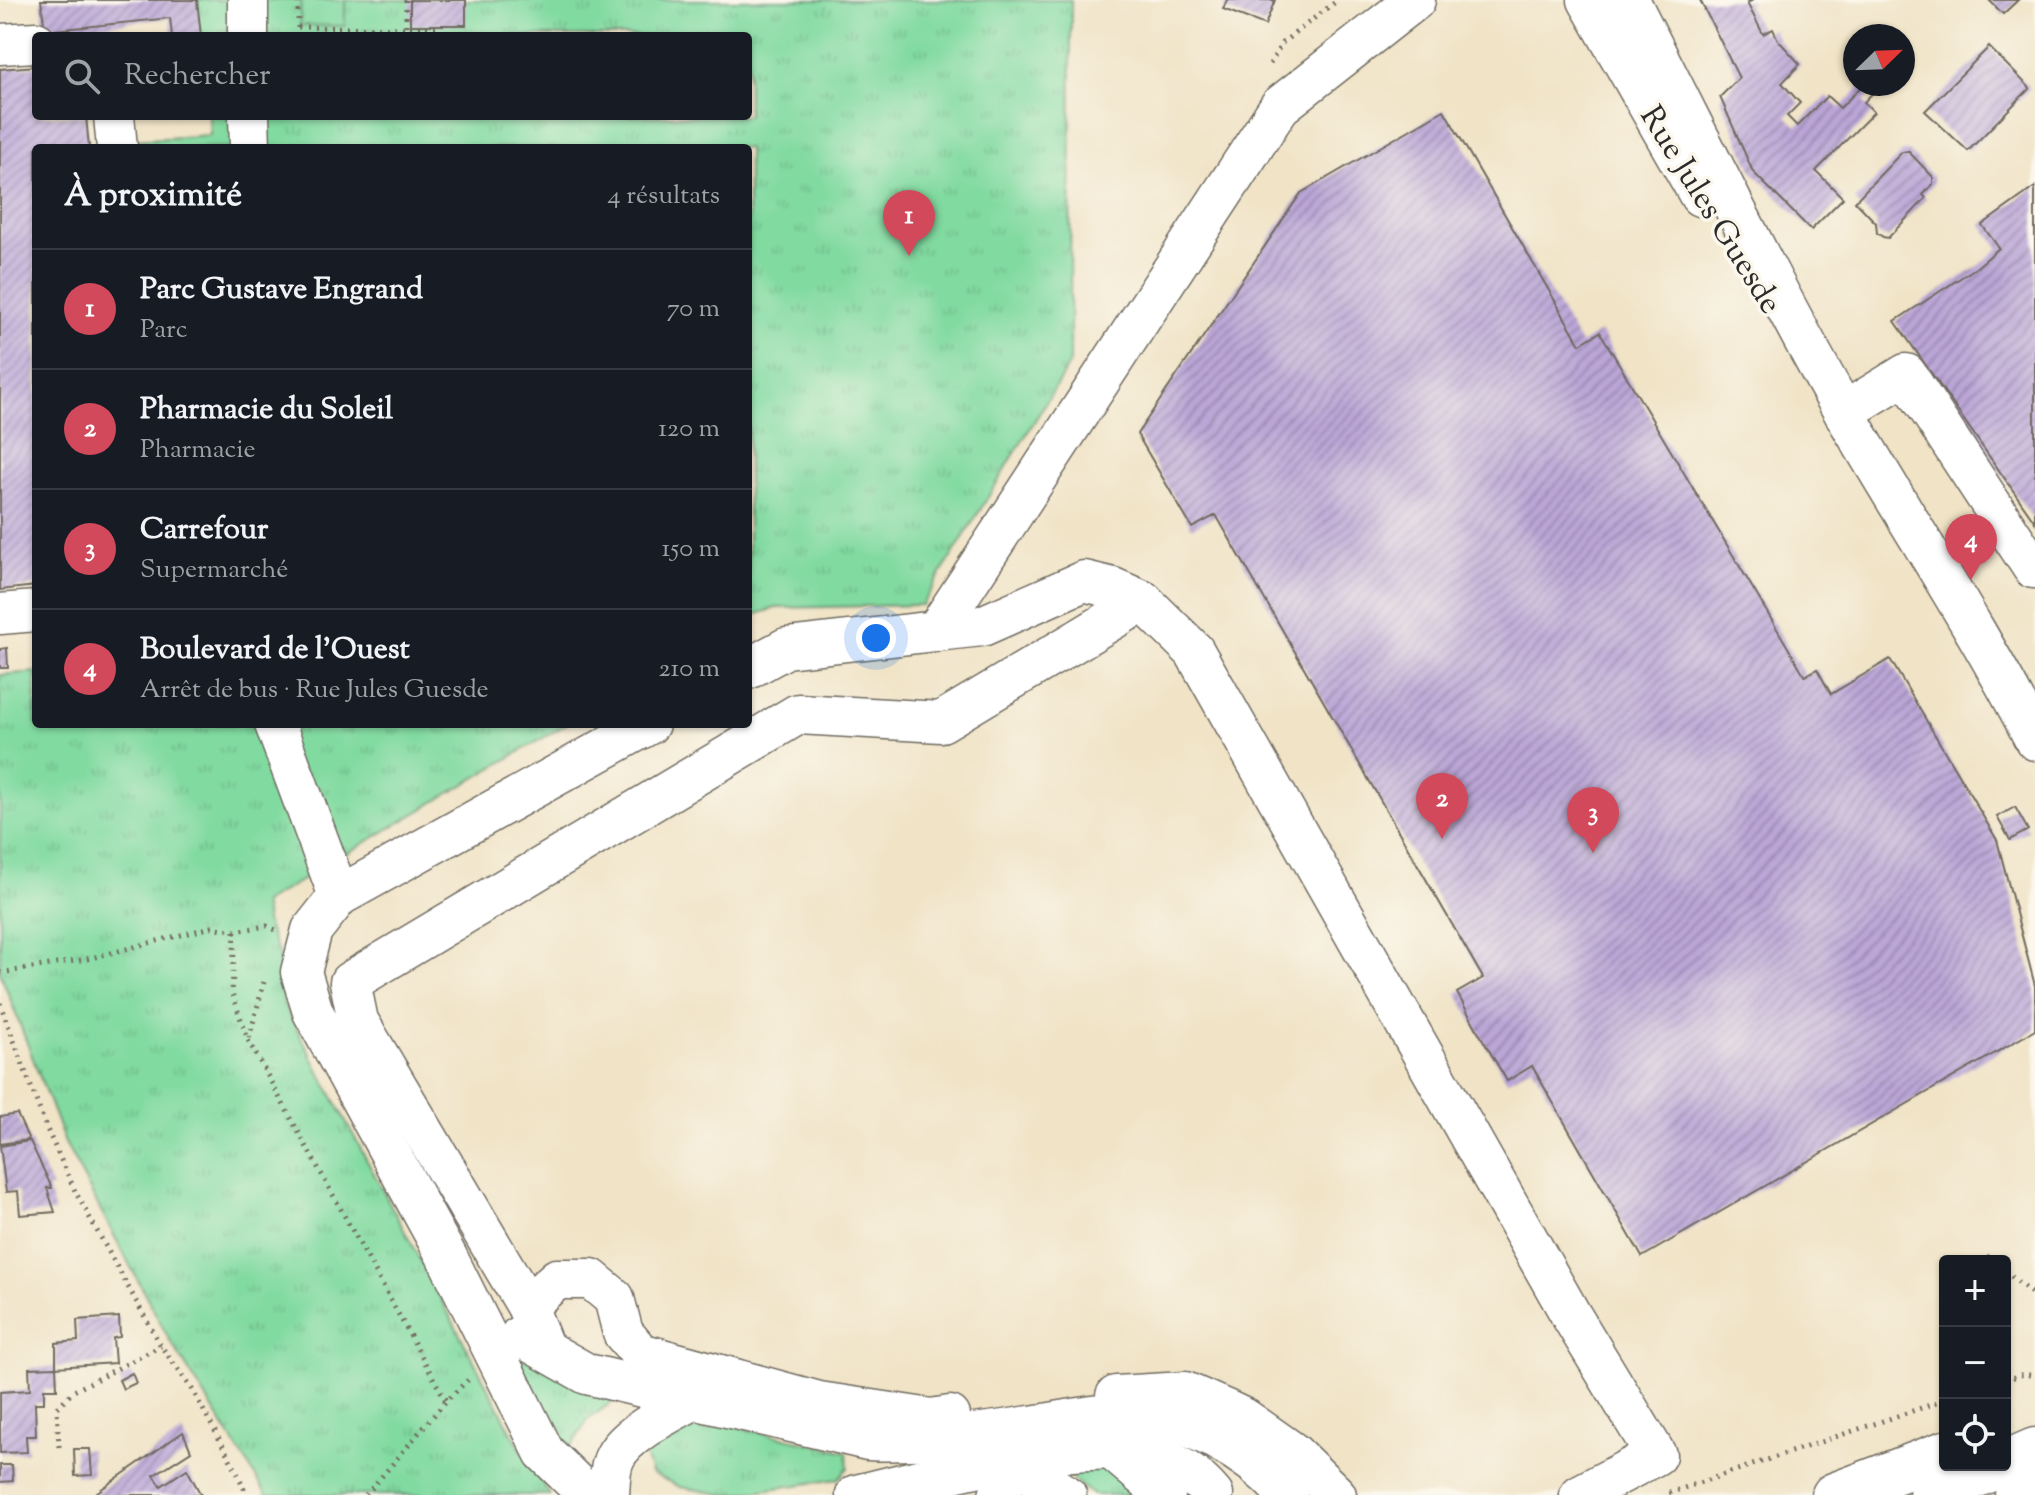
<!DOCTYPE html>
<html lang="fr">
<meta charset="utf-8">
<style>
:root{--surface:#171b24;--page:#20242c;--text:#f1f3f6;--muted:#9ea1a6;--line:#363941;--accent:#d1495b}
body{margin:0;font-family:"Sorts Mill Goudy",serif;background:var(--page);color:var(--text)}
.controls{position:absolute;right:24px;bottom:24px;display:grid;overflow:hidden;border-radius:8px;box-shadow:0 2px 6px #0004}
.controls button{width:72px;height:72px;display:grid;place-items:center;padding:0;border:0;border-bottom:2px solid var(--line);background:var(--surface);color:var(--text);font:40px sans-serif}
.compass{position:absolute;left:1843px;top:24px;width:72px;height:72px;border-radius:50%;background:var(--surface);box-shadow:0 2px 6px #0004;rotate:67deg}
.you{position:absolute;left:876px;top:638px;width:28px;height:28px;margin:-20px;border:6px solid #fff;border-radius:50%;background:#1a73e8;box-shadow:0 0 0 12px #1a73e833}
.badge{display:grid;place-items:center;width:52px;height:52px;border-radius:50%;background:var(--accent);color:#fff;font-size:26px;font-weight:700}
.pin{position:absolute;translate:-50% -66px;filter:drop-shadow(0 2px 4px #0008)}
.pin::after{content:'';position:absolute;top:42px;width:28px;height:24px;background:inherit;clip-path:polygon(0 0,100% 0,50% 100%)}
.list{margin:0;padding:0;list-style:none}
h2{display:flex;justify-content:space-between;align-items:center;height:104px;margin:0;padding:0 32px;font-size:34px}
h2 small{font-size:26px;font-weight:400;color:var(--muted)}
.list li{display:grid;grid-template-columns:52px 1fr auto;gap:24px;align-items:center;box-sizing:border-box;height:120px;padding:0 32px;border-top:2px solid var(--line)}
.list b{display:block;font-size:30px;white-space:nowrap}
.list p{margin:0;font-size:26px;white-space:nowrap;color:var(--muted)}
.list em{font-size:26px;font-style:normal;color:var(--muted)}
.icon{flex:none;width:44px;height:44px;fill:none;stroke:currentColor;stroke-width:2;stroke-linecap:round;stroke-linejoin:round}
.map{position:relative;flex:none;width:2035px;height:1495px;overflow:hidden}
.search{position:absolute;background:var(--surface);box-shadow:0 2px 6px #0004;left:32px;top:32px;width:720px;height:88px;display:flex;align-items:center;gap:20px;box-sizing:border-box;padding:0 28px;border-radius:8px;color:var(--muted);font-size:30px}
.panel{position:absolute;background:var(--surface);box-shadow:0 2px 6px #0004;left:32px;top:144px;width:720px;height:584px;border-radius:8px}
.map>svg:first-child{display:block}
</style>
<div class="map">
<svg width="2035" height="1495" viewBox="0 0 2035 1495">
<defs>
<pattern id="grass-tufts" width="24" height="20" patternUnits="userSpaceOnUse" patternTransform="scale(2)"><rect width="24" height="20" fill="#81daa0"/><path d="M3 7l-1-3M5 7V3M7 7l1-3M15 17l-1-3M17 17v-4M19 17l1-3" fill="none" stroke="#70bb8a"/></pattern>
<pattern id="building-hatch" width="6" height="6" patternUnits="userSpaceOnUse" patternTransform="scale(2)"><rect width="6" height="6" fill="#bba6d7"/><path d="M-1 1l2-2M0 6l6-6M5 7l2-2" fill="none" stroke="#9887af"/></pattern>
</defs>
<rect width="100%" height="100%" fill="#fbf7ec"/>
<filter id="ink" filterUnits="userSpaceOnUse"><feTurbulence type="fractalNoise" baseFrequency=".0125" numOctaves="2"/><feDisplacementMap in="SourceGraphic" scale="16" xChannelSelector="R" yChannelSelector="G"/><feConvolveMatrix kernelMatrix="1 2 1 2 8 2 1 2 1" color-interpolation-filters="sRGB"/></filter>
<filter id="wash" filterUnits="userSpaceOnUse"><feTurbulence type="fractalNoise" baseFrequency=".006" numOctaves="4" result="noise"/><feDisplacementMap in="SourceGraphic" scale="32" xChannelSelector="R" yChannelSelector="G"/><feGaussianBlur stdDeviation="1.8" result="paint"/><feColorMatrix in="noise" values="0 0 0 0 0 0 0 0 0 0 0 0 0 0 0 0 0 1.4 0 .05"/><feComposite in="paint" operator="in"/></filter>
<g filter="url(#wash)">
<rect width="100%" height="100%" fill="#f0e3c6"/>
<g fill="url(#grass-tufts)" stroke="#568266" stroke-width="2">
<polygon points="197,0 1071,0 1070,363 922,605 776,608 748,617 748,148 137,148 137,140 210,135 209,116 748,116 748,36 200,36"/>
<polygon points="36,672 36,724 567,724 263,903 267,926 278,952 284,1005 523,1453 550,1495 267,1495 169,1339 65,1143 0,972 0,675"/>
<polygon points="502,1331 616,1399 589,1419 566,1454"/>
<polygon points="708,1420 847,1452 848,1468 838,1479 728,1495 680,1487 651,1473 643,1450 658,1433"/>
<polygon points="1110,1464 1133,1495 1093,1495 1064,1473"/>
</g>
<polygon fill="#81daa0" stroke="#568266" stroke-width="2" points="301,0 345,0 345,26 300,25"/>
<g id="blocks">
<g fill="url(#building-hatch)">
<polygon points="41,0 197,0 201,36 172,36 170,18 45,31"/>
<rect x="410" y="0" width="56" height="25"/>
<polygon points="1227,0 1275,0 1265,25 1223,9"/>
<polygon points="1700,0 1753,0 1747,3 1763,34 1773,29 1778,40 1800,64 1782,83 1800,103 1787,116 1797,126 1827,96 1840,108 1864,84 1881,84 1864,102 1874,112 1816,171 1843,198 1811,230 1753,172 1720,97 1739,78"/>
<polygon points="1989,0 2018,0 2003,14"/>
<polygon points="1989,47 2030,88 1968,151 1925,111"/>
<polygon points="36,66 36,116 86,116 89,148 36,148 36,586 0,590 0,69"/>
<polygon points="1444,110 1580,344 1600,332 1805,676 1817,669 1831,694 1890,659 1997,840 2035,986 2035,1030 1642,1257 1532,1066 1507,1081 1483,1040 1457,993 1483,978 1216,515 1192,528 1137,434 1301,193"/>
<polygon points="1902,152 1909,152 1933,177 1933,184 1923,195 1926,198 1888,238 1883,237 1877,233 1876,223 1855,201"/>
<polygon points="2035,187 2035,522 1895,321 1977,267 1999,248 1982,225"/>
<polygon points="7,648 8,668 0,668 0,649"/>
<polygon points="2015,807 2028,830 2010,840 1997,817"/>
<polygon points="17,1114 29,1140 0,1144 0,1117"/>
<polygon points="30,1141 52,1188 47,1188 55,1212 20,1215 18,1191 6,1192 0,1146"/>
<polygon points="119,1317 120,1337 113,1338 115,1363 56,1367 56,1343 78,1341 77,1320"/>
<polygon points="56,1367 57,1389 44,1389 44,1403 35,1403 36,1436 26,1436 27,1452 0,1453 0,1392 30,1390 29,1368"/>
<polygon points="132,1373 136,1383 123,1389 119,1380"/>
<polygon points="183,1432 191,1451 154,1475 161,1486 187,1469 201,1495 93,1495"/>
<polygon points="74,1449 90,1449 92,1475 75,1476"/>
<polygon points="0,1465 12,1465 13,1481 0,1482"/>
</g>
</g>
</g>
<g filter="url(#ink)">
<use href="#blocks" fill-opacity="0" stroke="#706b61" stroke-width="2"/>
<g fill="none" stroke-linecap="round" stroke-linejoin="round">
<defs>
<g id="minor">
<polyline points="248,0 248,36"/>
<polyline points="1588,0 1700,196"/>
<path d="M1629 0C1700 138 1768 279 1845 414 1908 523 1978 628 2035 740"/>
<polyline points="0,44 36,42"/>
<polyline points="114,116 117,148"/>
<polyline points="249,116 250,148"/>
<polyline points="1844,412 1906,374 2033,568"/>
<polyline points="0,614 36,611"/>
<polyline points="936,631 982,626 1084,581 1113,588 1143,601 1194,651 1572,1317 1656,1455 1580,1495"/>
<polyline points="748,669 786,648 936,631 1280,106 1415,0"/>
<polyline points="275,724 339,896"/>
<polyline points="527,1306 557,1279 591,1279 614,1298 623,1333 640,1353 819,1402 931,1419 950,1416"/>
<path d="M520 1336 587 1374 868 1440C929 1443 989 1432 1050 1423 1075 1419 1102 1413 1128 1414 1187 1417 1249 1451 1287 1495"/>
<polyline points="544,1349 527,1306 358,1021 350,982 798,714 941,722 1143,601"/>
<polyline points="1116,1396 1185,1392 1226,1410 1245,1419 1292,1452 1336,1495"/>
<polyline points="1118,1455 1165,1495"/>
<polyline points="588,1495 544,1452 447,1257 313,1012 301,972 312,930 339,896 649,724"/>
<path d="M609 1495C610 1483 609 1469 615 1457 627 1432 673 1412 696 1398"/>
<path d="M856 1495C932 1478 1079 1434 1152 1455 1175 1461 1198 1477 1213 1495"/>
<polyline points="999,1495 1010,1462 1066,1495"/>
</g>
<g id="major">
<polyline points="2005,1463 2035,1450"/>
<polyline points="1834,1495 1945,1453"/>
<polyline points="1931,1495 2000,1465"/>
<polyline points="2017,1495 2035,1488"/>
</g>
</defs>
<use href="#minor" stroke="#706b61" stroke-width="43"/>
<use href="#major" stroke="#706b61" stroke-width="47"/>
<g stroke="#706b61" stroke-width="5" stroke-dasharray="2 6" stroke-linecap="butt">
<polyline points="406,0 406,28 438,28"/>
<polyline points="298,27 406,28"/>
<polyline points="298,36 298,0"/>
<polyline points="1270,64 1282,43 1338,0"/>
<polyline points="235,931 232,993 248,1040 446,1401"/>
<polyline points="0,973 87,959 212,927 235,931 267,926 276,930"/>
<polyline points="0,1003 46,1127 76,1193 161,1346 192,1389 235,1468 247,1495"/>
<polyline points="249,1038 264,982"/>
<polyline points="1987,1256 1993,1261"/>
<polyline points="2005,1271 2035,1296"/>
<polyline points="2005,1380 2024,1374 2035,1376"/>
<polyline points="59,1447 57,1408 72,1392 161,1346"/>
<polyline points="1669,1493 1945,1400"/>
<polyline points="366,1495 446,1401 468,1380"/>
</g>
<use href="#minor" stroke="#fff" stroke-width="40"/>
<use href="#major" stroke="#fff" stroke-width="44"/>
</g>
</g>
<g text-anchor="middle" stroke-width="7" stroke-linejoin="round" paint-order="stroke">
<g font-size="32" fill="#2b2b2b" stroke="#fbf7ec">
<text transform="translate(1712 209) rotate(58)" y="11">Rue Jules Guesde</text>
</g>
</g>
</svg>
<div class="controls">
<button>+</button>
<button>−</button>
<button><svg class="icon" aria-label="locate" viewBox="0 0 24 24"><circle cx="12" cy="12" r="6"/><path d="M12 2v4M12 18v4M2 12h4M18 12h4"/></svg></button>
</div>
<svg class="compass" viewBox="-18 -18 36 36"><path d="M0-13l5 13h-10z" fill="#e53935"/><path d="M0 13l5-13h-10z" fill="#9ea1a6"/></svg>
<div class="you"></div>
<div class="pin badge" style="left:909px;top:256px">1</div>
<div class="pin badge" style="left:1442px;top:839px">2</div>
<div class="pin badge" style="left:1593px;top:853px">3</div>
<div class="pin badge" style="left:1971px;top:580px">4</div>
<div class="search"><svg class="icon" aria-label="search" viewBox="0 0 24 24"><circle cx="10" cy="10" r="6"/><path d="M15 15l6 6"/></svg>Rechercher</div>
<section class="panel">
<h2>À proximité<small>4 résultats</small></h2>
<ul class="list">
<li><span class="badge">1</span><div><b>Parc Gustave Engrand</b><p>Parc</p></div><em>70 m</em></li>
<li><span class="badge">2</span><div><b>Pharmacie du Soleil</b><p>Pharmacie</p></div><em>120 m</em></li>
<li><span class="badge">3</span><div><b>Carrefour</b><p>Supermarché</p></div><em>150 m</em></li>
<li><span class="badge">4</span><div><b>Boulevard de l'Ouest</b><p>Arrêt de bus · Rue Jules Guesde</p></div><em>210 m</em></li>
</ul>
</section>
</div>
